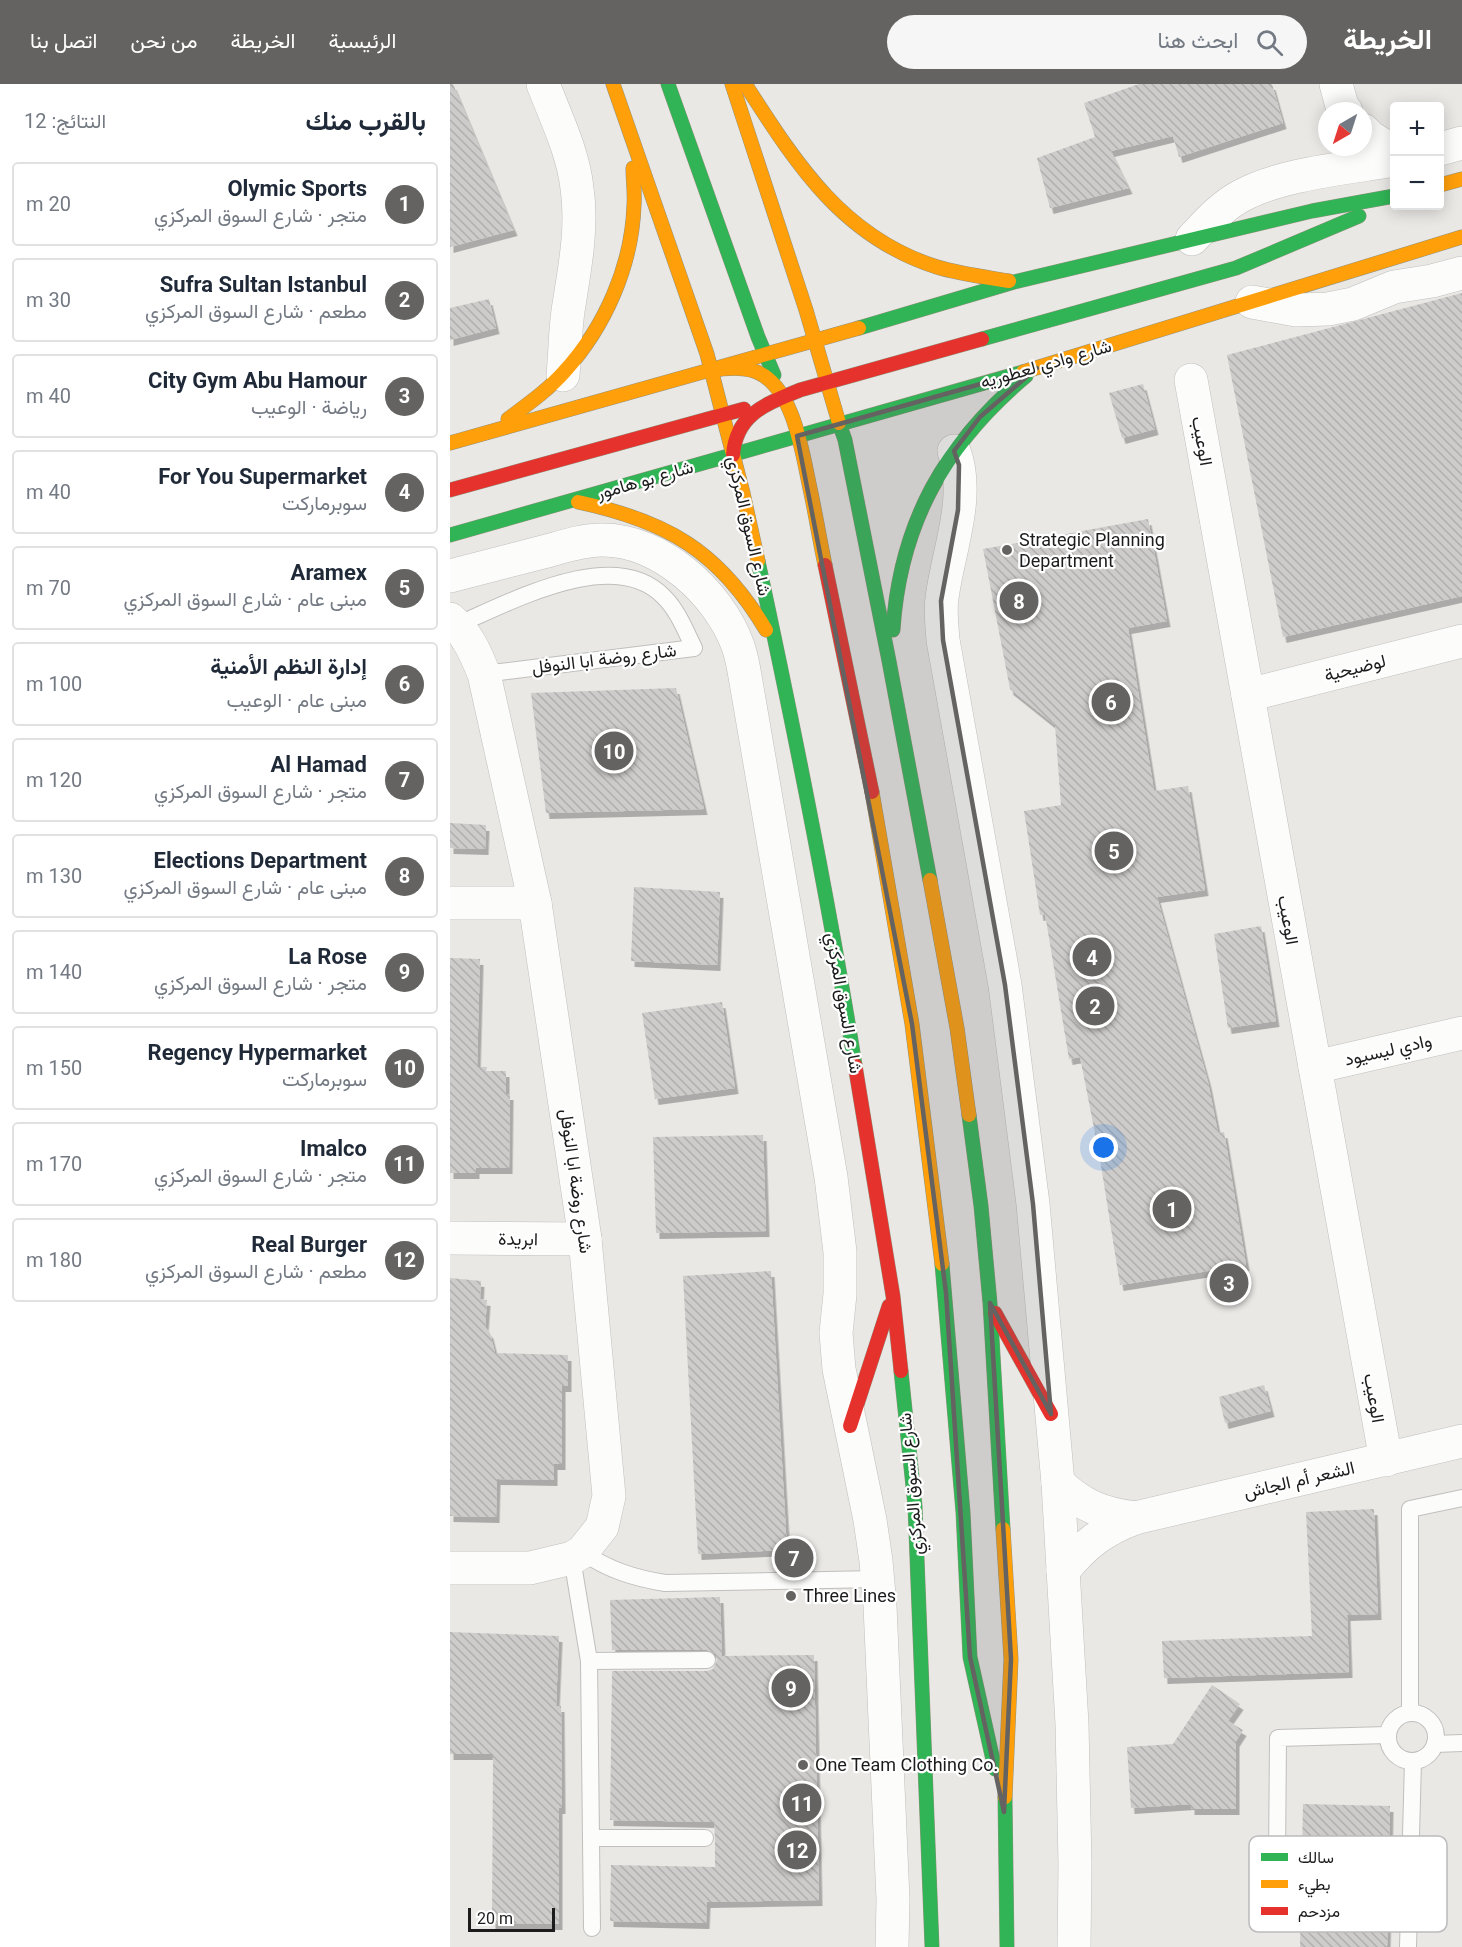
<!DOCTYPE html>
<html lang="ar">
<meta charset="utf-8">
<style>
:root{--surface:#fff;--page:#f6f6f7;--text:#1f2937;--muted:#747a83;--line:#e0e1e3;--accent:#646362}
body{margin:0;font-family:Roboto,Vazirmatn,sans-serif;background:var(--page);color:var(--text);direction:rtl}
.controls{position:absolute;right:18px;top:18px;display:grid;overflow:hidden;border-radius:6px;box-shadow:0 3px 15px #0003}
.controls button{width:54px;height:54px;display:grid;place-items:center;padding:0;border:0;border-bottom:2px solid var(--line);background:var(--surface);color:var(--text);font:30px sans-serif}
.compass{position:absolute;left:868px;top:18px;width:54px;height:54px;border-radius:50%;background:var(--surface);box-shadow:0 3px 15px #0003;rotate:219deg}
.scale{position:absolute;left:18px;bottom:15px;width:87px;box-sizing:border-box;padding-left:6px;border:3px solid #1c1c1c;border-top:0;font-size:16px;line-height:21px;white-space:nowrap;color:#1c1c1c;-webkit-text-stroke:4px #fff;paint-order:stroke}
.you{position:absolute;left:654px;top:1064px;width:21px;height:21px;margin:-15px;border:4px solid #fff;border-radius:50%;background:#1a73e8;box-shadow:0 0 0 9px #1a73e833}
.badge{display:grid;place-items:center;width:39px;height:39px;border-radius:50%;background:var(--accent);color:#fff;font-size:20px;font-weight:700}
.pin{position:absolute;translate:-50% -50%;border:3px solid #fff;box-shadow:0 2px 6px #0006}
.list{margin:0;padding:0;list-style:none}
h2{display:flex;justify-content:space-between;align-items:center;height:78px;margin:0;padding:0 24px;font-size:26px}
h2 small{font-size:20px;font-weight:400;color:var(--muted)}
.list li{display:grid;grid-template-columns:39px 1fr auto;gap:18px;align-items:center;box-sizing:border-box;height:84px;margin:0 12px 12px;padding:0 12px;border:2px solid var(--line);border-radius:6px}
.list b{display:block;font-size:22px;white-space:nowrap}
.list p{margin:0;font-size:20px;white-space:nowrap;color:var(--muted)}
.list em{font-size:20px;font-style:normal;color:var(--muted)}
.icon{flex:none;width:33px;height:33px;fill:none;stroke:currentColor;stroke-width:2;stroke-linecap:round;stroke-linejoin:round}
.map{position:relative;flex:none;width:1012px;height:1863px;overflow:hidden;direction:ltr}
header{display:flex;align-items:center;gap:36px;box-sizing:border-box;height:84px;padding:0 30px;background:var(--accent);color:#fff}
header strong{font-size:28px}
nav{display:flex;gap:33px;margin-inline-start:auto;font-size:21px}
.search{width:420px;height:54px;background:var(--page);display:flex;align-items:center;gap:15px;box-sizing:border-box;padding:0 21px;border-radius:33px;color:var(--muted);font-size:22px}
main{display:flex}
aside{flex:1;background:var(--surface)}
.map>svg:first-child{display:block}
</style>
<header>
<strong>الخريطة</strong>
<div class="search"><svg class="icon" aria-label="search" viewBox="0 0 24 24"><circle cx="10" cy="10" r="6"/><path d="M15 15l6 6"/></svg>ابحث هنا</div>
<nav><a>الرئيسية</a><a>الخريطة</a><a>من نحن</a><a>اتصل بنا</a></nav>
</header>
<main>
<div class="map">
<svg width="1012" height="1863" viewBox="0 0 1012 1863">
<defs>
<pattern id="building-back-hatch" width="6" height="6" patternUnits="userSpaceOnUse" patternTransform="scale(1.5)"><rect width="6" height="6" fill="#ceccca"/><path d="M-1 5l2 2M0 0l6 6M5-1l2 2" fill="none" stroke="#b0afad"/></pattern>
<filter id="shadow"><feDropShadow dx="3.5" dy="6" stdDeviation="0" flood-color="#0004"/></filter>
</defs>
<rect width="100%" height="100%" fill="#eae8e5"/>
<g fill="url(#building-back-hatch)" filter="url(#shadow)">
<polygon points="0,0 3,0 64,146 0,163"/>
<polygon points="689,0 822,0 833,39 729,73 723,52 661,67 679,104 600,124 587,74 645,53 634,19"/>
<polygon points="1012,209 1012,512 833,553 777,271"/>
<polygon points="39,215 46,244 0,256 0,224"/>
<polygon points="693,300 705,345 672,354 659,309"/>
<polygon points="698,435 717,537 678,544 704,707 738,702 755,806 707,813 758,998 768,1049 774,1048 796,1181 670,1201 650,1075 630,973 619,975 595,830 590,831 574,727 611,721 605,641 560,605 533,465"/>
<polygon points="226,604 254,725 96,729 81,609"/>
<polygon points="0,739 36,741 35,765 0,764"/>
<polygon points="184,803 270,808 267,881 181,877"/>
<polygon points="811,842 826,937 778,944 764,850"/>
<polygon points="0,874 30,875 27,983 37,983 36,987 56,987 56,1010 60,1010 59,1084 26,1084 26,1089 0,1089"/>
<polygon points="272,918 285,1004 205,1015 192,929"/>
<polygon points="313,1051 316,1147 206,1149 203,1053"/>
<polygon points="321,1187 337,1466 248,1470 233,1192"/>
<polygon points="0,1194 31,1197 30,1215 37,1216 35,1243 40,1249 45,1269 118,1271 118,1302 112,1302 112,1380 104,1380 104,1396 47,1395 46,1433 0,1432"/>
<polygon points="814,1301 821,1327 775,1339 769,1313"/>
<polygon points="924,1425 928,1530 897,1531 899,1588 714,1594 712,1557 862,1552 856,1428"/>
<polygon points="270,1513 272,1572 364,1571 369,1816 257,1818 256,1839 160,1837 161,1781 265,1783 265,1755 264,1738 160,1736 162,1587 257,1587 263,1585 267,1576 266,1570 257,1566 162,1566 160,1516"/>
<polygon points="0,1548 109,1552 106,1622 111,1622 112,1724 109,1724 109,1840 42,1839 43,1670 0,1670"/>
<polygon points="762,1601 790,1620 778,1637 793,1646 786,1657 786,1725 741,1725 741,1720 681,1724 677,1663 723,1660"/>
<polygon points="853,1720 940,1722 937,1863 850,1863"/>
</g>
<g fill="none" stroke-linecap="round" stroke-linejoin="round">
<defs>
<g id="lane">
<path d="M7 541C61 518 164 461 214 513 228 527 235 546 244 564L34 590"/>
<path d="M132 1468C159 1486 184 1494 215 1499L428 1495"/>
<polyline points="122,1474 139,1577 142,1844"/>
<polyline points="139,1577 257,1576"/>
<polyline points="960,1628 960,1425 1012,1414"/>
<circle cx="962" cy="1653" r="24"/>
<polyline points="985,1660 1012,1659"/>
<polyline points="142,1754 255,1754"/>
<polyline points="827,1776 828,1654 938,1651"/>
<polyline points="958,1863 963,1677"/>
</g>
<g id="street">
<path d="M93 0C106 34 123 68 127 104 133 146 124 187 118 227 115 248 115 270 113 291"/>
<polyline points="886,0 892,22 896,27"/>
<polyline points="913,46 920,53 944,68"/>
<polyline points="990,65 1012,59"/>
<path d="M742 155C757 139 772 122 791 112 830 90 899 84 944 76"/>
<polyline points="802,218 846,226 878,225 903,220 944,203 982,197 1012,189"/>
<polyline points="741,296 936,1376"/>
<path d="M504 367C521 413 498 467 492 514 490 527 492 542 493 556L555 901 583 1120 608 1399 622 1640 625 1781 624 1863"/>
<path d="M0 492C31 484 62 476 93 468 112 463 132 456 151 456 210 455 269 509 288 562 292 573 294 586 296 598L381 1093 390 1168V1210L386 1249 389 1285 420 1436 426 1477 430 1522 443 1815 442 1863"/>
<path d="M0 535C17 549 26 570 34 590L85 819 135 1155 159 1412 152 1443 132 1468 122 1474 80 1484H0"/>
<polyline points="798,611 1012,557"/>
<polyline points="0,819 85,819"/>
<polyline points="865,983 1012,949"/>
<polyline points="0,1154 135,1155"/>
<path d="M608 1399C633 1422 652 1430 685 1434"/>
<path d="M613 1487C635 1460 653 1446 685 1434L1012 1357"/>
</g>
<g id="fast">
<polyline points="218,0 308,253 324,291"/>
<polyline points="409,244 564,198 862,127 944,112"/>
<polyline points="532,255 786,184 909,132"/>
<polyline points="389,339 395,356 439,577 480,796"/>
<polyline points="0,451 573,288"/>
<path d="M308 477C344 644 378 812 405 981"/>
<path d="M443 546C450 439 495 360 576 292"/>
<polyline points="519,1031 531,1122 540,1219 553,1445"/>
<polyline points="492,1180 513,1428 520,1573 545,1685"/>
<polyline points="451,1287 465,1422 482,1863"/>
<polyline points="555,1713 557,1863"/>
</g>
<g id="slow">
<polyline points="163,0 257,270 293,409 308,477"/>
<polyline points="282,0 356,226 389,339"/>
<path d="M295 0C346 79 392 153 487 183 510 190 535 193 559 197"/>
<polyline points="990,101 1012,95"/>
<path d="M261 286C275 285 293 282 307 288 345 304 353 374 361 409 366 433 370 457 375 481"/>
<polyline points="573,288 1012,153"/>
<path d="M58 335C78 320 98 306 114 288 155 243 182 182 184 121 185 109 183 96 183 84"/>
<polyline points="0,359 409,244"/>
<path d="M128 418C217 437 269 467 316 546"/>
<polyline points="422,708 462,940 492,1180"/>
<polyline points="480,796 507,944 519,1031"/>
<polyline points="553,1445 561,1575 555,1713"/>
</g>
<g id="jam">
<path d="M283 371C286 330 316 320 350 306L532 255"/>
<polyline points="0,406 294,325"/>
<polyline points="375,481 422,708"/>
<polyline points="405,981 443,1212 451,1287"/>
<polyline points="545,1229 601,1330"/>
<polyline points="400,1342 439,1222"/>
</g>
</defs>
<use href="#lane" stroke="#c0bfbd" stroke-width="18"/>
<use href="#street" stroke="#c0bfbd" stroke-width="34"/>
<use href="#fast" stroke="#93927e" stroke-width="15"/>
<use href="#slow" stroke="#93927e" stroke-width="15"/>
<use href="#jam" stroke="#93927e" stroke-width="15"/>
<use href="#lane" stroke="#fcfcfb" stroke-width="16"/>
<use href="#street" stroke="#fcfcfb" stroke-width="33"/>
<use href="#fast" stroke="#30b455" stroke-width="14"/>
<use href="#slow" stroke="#ff9f0a" stroke-width="14"/>
<use href="#jam" stroke="#e5322d" stroke-width="14"/>
</g>
<path fill="#646362" fill-opacity="0.2" stroke="#646362" stroke-width="4.5" stroke-linejoin="round" d="M587 284 530 333 504 367 509 381 508 426 491 517 493 556 555 901 583 1120 601 1330 540 1219 561 1575 554 1728 520 1573 496 1209 462 940 347 352Z"/>
<g fill="#646362" stroke="#fff" stroke-width="2">
<circle cx="557" cy="466" r="6"/>
<circle cx="341" cy="1512" r="6"/>
<circle cx="353" cy="1681" r="6"/>
</g>
<g text-anchor="middle" stroke-width="4.5" stroke-linejoin="round" paint-order="stroke">
<g font-size="18" fill="#1c1c1c" stroke="#fff">
<text transform="translate(596 280) rotate(-16)" y="6">شارع وادي لعطوريه</text>
<text transform="translate(752 357) rotate(80)" y="6">الوعيب</text>
<text transform="translate(195 396) rotate(-16)" y="6">شارع بو هامور</text>
<text transform="translate(299 442) rotate(77)" y="6">شارع السوق المركزي</text>
<text transform="translate(154 575) rotate(-7)" y="6">شارع روضة ابا النوفل</text>
<text transform="translate(905 584) rotate(-14)" y="6">لوضيحية</text>
<text transform="translate(838 836) rotate(80)" y="6">الوعيب</text>
<text transform="translate(394 919) rotate(80)" y="6">شارع السوق المركزي</text>
<text transform="translate(938 966) rotate(-13)" y="6">وادي ليسيود</text>
<text transform="translate(126 1097) rotate(82)" y="6">شارع روضة ابا النوفل</text>
<text transform="translate(68 1155) rotate(1)" y="6">ابريدة</text>
<text transform="translate(924 1314) rotate(80)" y="6">الوعيب</text>
<text transform="translate(849 1396) rotate(-13)" y="6">الشعر أم الجاش</text>
<text transform="translate(461 1400) rotate(-95)" y="6">شارع السوق المركزي</text>
</g>
<g font-size="18" fill="#1c1c1c" stroke="#fff" text-anchor="start">
<text x="569" y="462">Strategic Planning<tspan x="569" dy="21">Department</tspan></text>
<text x="353" y="1518">Three Lines</text>
<text x="365" y="1687">One Team Clothing Co.</text>
</g>
</g>
<rect x="799" y="1752" width="198" height="96" rx="9" fill="#fff" stroke="#bbb" stroke-width="1.5"/>
<rect x="811" y="1769" width="27" height="8" fill="#30b455"/>
<rect x="811" y="1796" width="27" height="8" fill="#ff9f0a"/>
<rect x="811" y="1823" width="27" height="8" fill="#e5322d"/>
<g font-size="16" fill="#1c1c1c">
<text x="848" y="1779">سالك</text>
<text x="848" y="1806">بطيء</text>
<text x="848" y="1833">مزدحم</text>
</g>
</svg>
<div class="controls">
<button>+</button>
<button>−</button>
</div>
<svg class="compass" viewBox="-18 -18 36 36"><path d="M0-13l5 13h-10z" fill="#e53935"/><path d="M0 13l5-13h-10z" fill="#747a83"/></svg>
<div class="scale">20 m</div>
<div class="you"></div>
<div class="pin badge" style="left:722px;top:1125px">1</div>
<div class="pin badge" style="left:645px;top:922px">2</div>
<div class="pin badge" style="left:779px;top:1199px">3</div>
<div class="pin badge" style="left:642px;top:873px">4</div>
<div class="pin badge" style="left:664px;top:767px">5</div>
<div class="pin badge" style="left:661px;top:618px">6</div>
<div class="pin badge" style="left:344px;top:1474px">7</div>
<div class="pin badge" style="left:569px;top:517px">8</div>
<div class="pin badge" style="left:341px;top:1604px">9</div>
<div class="pin badge" style="left:164px;top:667px">10</div>
<div class="pin badge" style="left:352px;top:1719px">11</div>
<div class="pin badge" style="left:347px;top:1766px">12</div>
</div>
<aside>
<h2>بالقرب منك<small>النتائج: 12</small></h2>
<ul class="list">
<li><span class="badge">1</span><div><b>Olymic Sports</b><p>متجر · شارع السوق المركزي</p></div><em>20 m</em></li>
<li><span class="badge">2</span><div><b>Sufra Sultan Istanbul</b><p>مطعم · شارع السوق المركزي</p></div><em>30 m</em></li>
<li><span class="badge">3</span><div><b>City Gym Abu Hamour</b><p>رياضة · الوعيب</p></div><em>40 m</em></li>
<li><span class="badge">4</span><div><b>For You Supermarket</b><p>سوبرماركت</p></div><em>40 m</em></li>
<li><span class="badge">5</span><div><b>Aramex</b><p>مبنى عام · شارع السوق المركزي</p></div><em>70 m</em></li>
<li><span class="badge">6</span><div><b>إدارة النظم الأمنية</b><p>مبنى عام · الوعيب</p></div><em>100 m</em></li>
<li><span class="badge">7</span><div><b>Al Hamad</b><p>متجر · شارع السوق المركزي</p></div><em>120 m</em></li>
<li><span class="badge">8</span><div><b>Elections Department</b><p>مبنى عام · شارع السوق المركزي</p></div><em>130 m</em></li>
<li><span class="badge">9</span><div><b>La Rose</b><p>متجر · شارع السوق المركزي</p></div><em>140 m</em></li>
<li><span class="badge">10</span><div><b>Regency Hypermarket</b><p>سوبرماركت</p></div><em>150 m</em></li>
<li><span class="badge">11</span><div><b>Imalco</b><p>متجر · شارع السوق المركزي</p></div><em>170 m</em></li>
<li><span class="badge">12</span><div><b>Real Burger</b><p>مطعم · شارع السوق المركزي</p></div><em>180 m</em></li>
</ul>
</aside>
</main>
